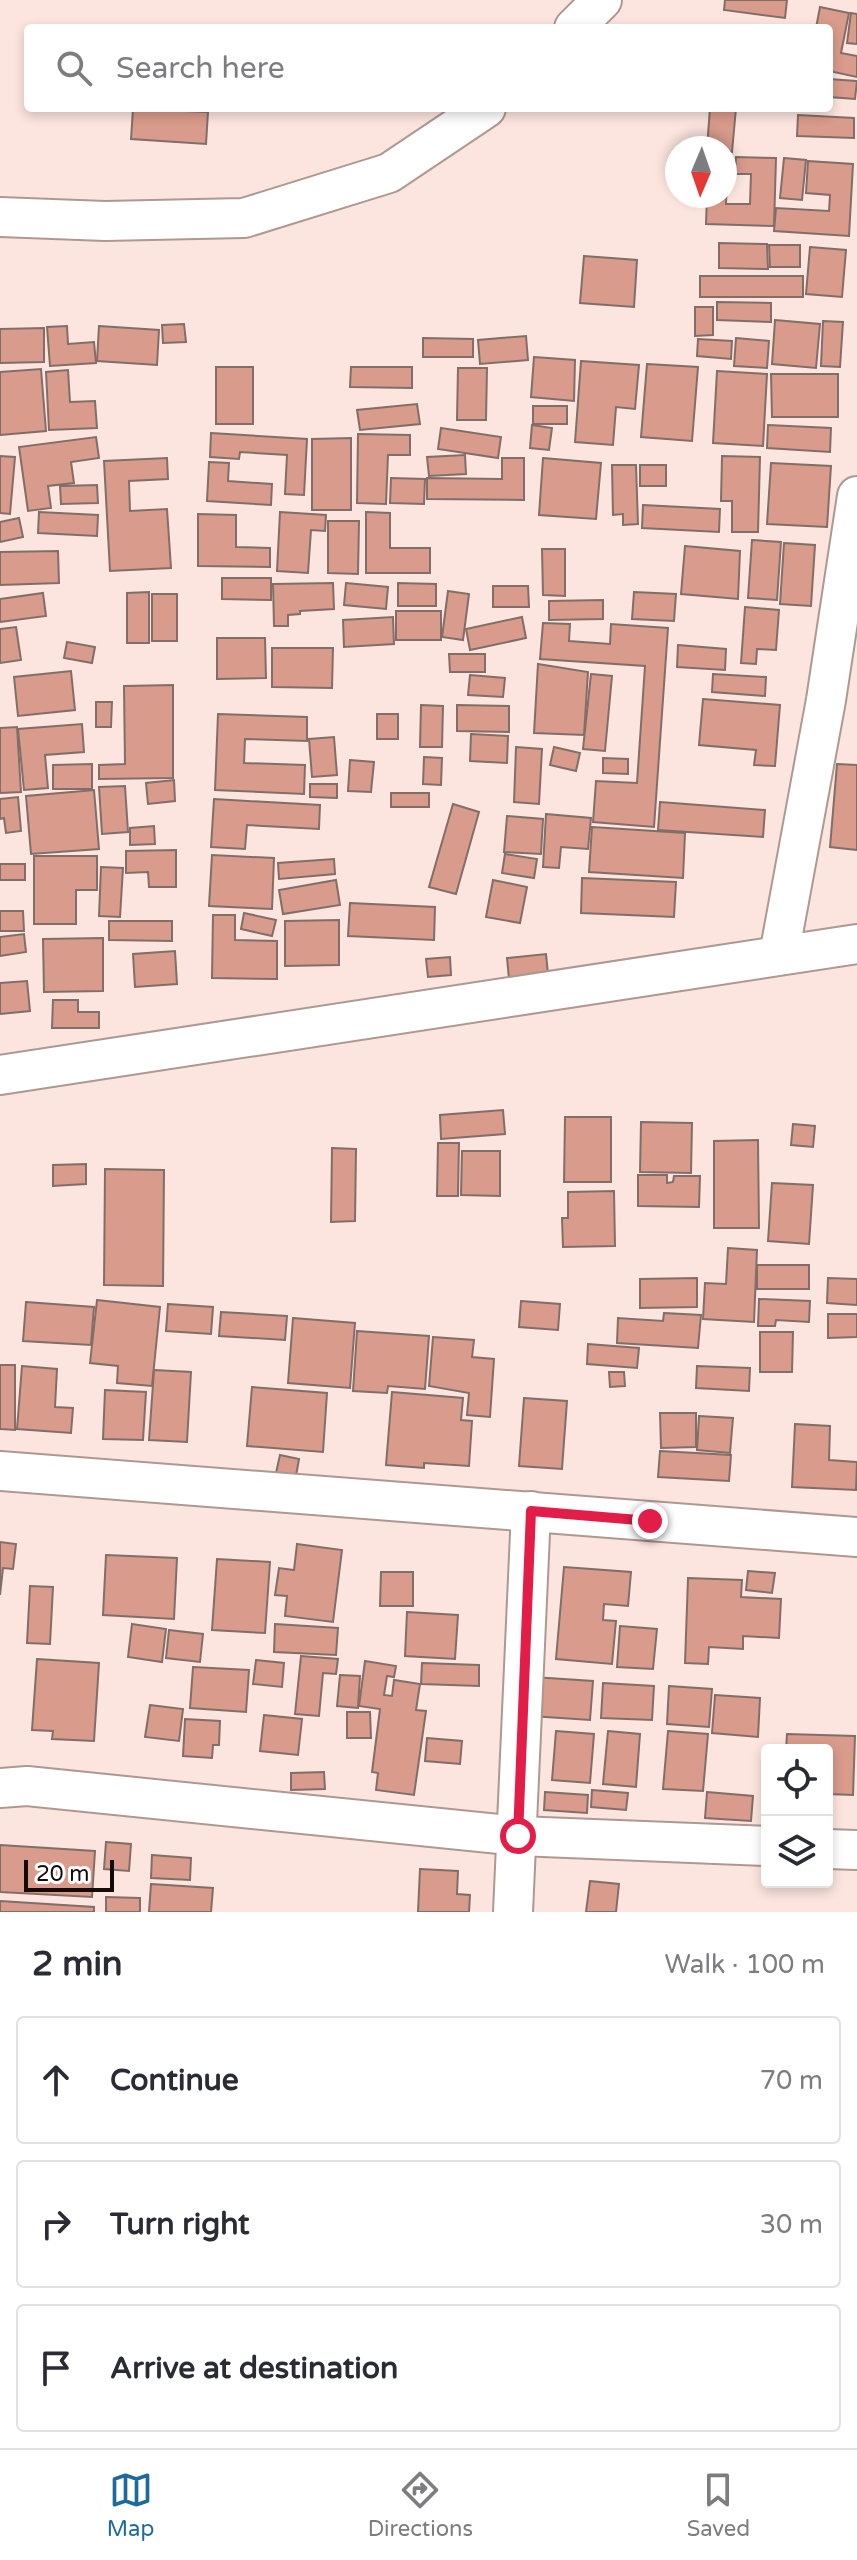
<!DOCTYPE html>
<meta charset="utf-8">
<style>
:root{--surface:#fff;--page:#f2f2f3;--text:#2b2b33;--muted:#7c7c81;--line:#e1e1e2;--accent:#1e6a9d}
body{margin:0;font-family:"Varela Round",sans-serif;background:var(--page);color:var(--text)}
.controls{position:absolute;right:24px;bottom:24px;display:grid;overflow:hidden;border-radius:8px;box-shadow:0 4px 12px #0003}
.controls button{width:72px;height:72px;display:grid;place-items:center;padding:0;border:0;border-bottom:2px solid var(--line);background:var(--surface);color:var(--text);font:40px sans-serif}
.compass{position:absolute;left:665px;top:136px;width:72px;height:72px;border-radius:50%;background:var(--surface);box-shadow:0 4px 12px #0003;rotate:182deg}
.scale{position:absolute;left:24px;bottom:20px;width:90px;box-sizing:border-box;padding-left:8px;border:4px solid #120b09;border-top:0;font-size:22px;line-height:28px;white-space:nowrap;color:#120b09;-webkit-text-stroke:6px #fff;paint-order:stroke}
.stop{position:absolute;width:24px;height:24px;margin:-18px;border:6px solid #e11d48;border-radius:50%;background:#fff}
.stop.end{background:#e11d48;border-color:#fff;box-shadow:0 2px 8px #0008}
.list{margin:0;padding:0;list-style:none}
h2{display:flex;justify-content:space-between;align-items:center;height:104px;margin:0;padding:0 32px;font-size:34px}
h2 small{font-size:26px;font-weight:400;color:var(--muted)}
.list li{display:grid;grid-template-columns:52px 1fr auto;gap:24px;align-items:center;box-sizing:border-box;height:128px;margin:0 16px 16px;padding:0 16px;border:2px solid var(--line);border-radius:8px}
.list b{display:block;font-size:30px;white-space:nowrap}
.list em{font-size:26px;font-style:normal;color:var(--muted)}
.icon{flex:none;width:44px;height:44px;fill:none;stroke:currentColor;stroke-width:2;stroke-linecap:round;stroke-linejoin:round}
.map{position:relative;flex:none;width:857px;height:1912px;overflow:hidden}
.search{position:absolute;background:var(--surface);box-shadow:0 4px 12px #0003;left:24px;right:24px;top:24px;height:88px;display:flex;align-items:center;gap:20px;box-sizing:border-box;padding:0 28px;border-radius:8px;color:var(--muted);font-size:30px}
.sheet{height:536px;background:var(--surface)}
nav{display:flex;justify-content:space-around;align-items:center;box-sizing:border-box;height:112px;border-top:2px solid var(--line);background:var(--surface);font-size:22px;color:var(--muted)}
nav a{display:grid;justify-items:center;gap:4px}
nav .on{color:var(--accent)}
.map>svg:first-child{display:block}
</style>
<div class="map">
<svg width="857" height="1912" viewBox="0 0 857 1912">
<rect width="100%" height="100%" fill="#fde5df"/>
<g fill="#d99b8b" stroke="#826e68" stroke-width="2">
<polygon points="725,0 787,0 785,18 724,10"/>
<polygon points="820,7 849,13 841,53 857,56 857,77 829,71 829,28 816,28"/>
<polygon points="851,13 857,14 857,44 847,43"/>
<polygon points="829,79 857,81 855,99 829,97"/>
<polygon points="113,108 208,112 206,144 131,139 133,109"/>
<polygon points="710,108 736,108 732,152 707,148"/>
<polygon points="798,115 854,118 854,138 797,136"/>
<polygon points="725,157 728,157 726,204 750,204 751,174 735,174 736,157 776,158 774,226 706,224 707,196 725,196"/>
<polygon points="784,158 806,160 802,200 780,198"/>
<polygon points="808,161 853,164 849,236 774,231 776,208 829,211 830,195 806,193"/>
<polygon points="719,243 767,244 768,269 719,268"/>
<polygon points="769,245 800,245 800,267 770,267"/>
<polygon points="810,247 846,250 842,297 806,294"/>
<polygon points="584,256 637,260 634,307 580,303"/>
<rect x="700" y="276" width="103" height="21"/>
<polygon points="717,302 771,303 771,322 717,320"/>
<polygon points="695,307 713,307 713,335 695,336"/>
<polygon points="775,320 820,324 816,368 772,364"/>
<polygon points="823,321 843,322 840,367 821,366"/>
<polygon points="184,324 186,342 163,343 162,325"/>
<polygon points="67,326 68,344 94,342 96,363 50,366 47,327"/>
<polygon points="99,326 159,330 157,365 97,361"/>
<polygon points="44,328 44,362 0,363 0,329"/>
<polygon points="526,336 528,360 480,364 478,340"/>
<polygon points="423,338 473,339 473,357 423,357"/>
<polygon points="736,338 769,341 767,368 734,366"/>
<polygon points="698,339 732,341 731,359 697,356"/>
<polygon points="534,357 575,360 574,401 531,397"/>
<polygon points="581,361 639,365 635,409 616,407 613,445 575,442"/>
<polygon points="647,364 698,367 692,441 641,437"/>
<rect x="216" y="367" width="37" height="57"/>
<polygon points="351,367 412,367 412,388 350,387"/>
<polygon points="458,368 487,368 486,420 457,420"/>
<polygon points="41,369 46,431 0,435 0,372"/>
<polygon points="68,370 70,402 95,401 97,428 49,430 46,372"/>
<polygon points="717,371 767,374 763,446 713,443"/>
<polygon points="771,374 838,374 838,417 772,417"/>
<polygon points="417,404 420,424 360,430 357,410"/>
<rect x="533" y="406" width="34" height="18"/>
<polygon points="532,425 552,428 549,450 530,448"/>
<polygon points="768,425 831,428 830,452 767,448"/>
<polygon points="441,428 501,437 498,458 438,449"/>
<polygon points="211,433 307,439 304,495 285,494 287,455 240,452 239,459 210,457"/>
<polygon points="358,434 410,435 410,455 388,455 386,504 357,503"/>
<polygon points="96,437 99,458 71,462 74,483 48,486 51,508 28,511 19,447"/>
<polygon points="351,438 351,510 312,510 312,439"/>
<polygon points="465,455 466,474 429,476 427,457"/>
<polygon points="0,456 15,457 10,514 0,513"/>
<polygon points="722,456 760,457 758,532 732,532 732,501 721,501"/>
<polygon points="167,458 168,479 129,481 130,511 167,509 171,568 110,571 104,461"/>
<polygon points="502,458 524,458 524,500 427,499 427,478 502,479"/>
<polygon points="543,458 601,463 596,519 539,515"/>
<polygon points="209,462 229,463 228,481 272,484 271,505 207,501"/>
<polygon points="771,463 831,466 827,527 767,524"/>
<polygon points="612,465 636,465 638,524 623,525 623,514 613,515"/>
<rect x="640" y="465" width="26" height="21"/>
<polygon points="391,478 425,479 424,504 390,503"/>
<polygon points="97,485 98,503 61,504 60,486"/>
<polygon points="643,505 720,509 719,532 642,528"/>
<polygon points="39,512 98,515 97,536 38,533"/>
<polygon points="280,512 326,515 325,531 311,530 308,573 277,571"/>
<polygon points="366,512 390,513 390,548 430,548 430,573 366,573"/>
<polygon points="198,514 236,515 236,547 270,548 270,567 198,566"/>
<polygon points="19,518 23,537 0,542 0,522"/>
<polygon points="328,521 359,521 358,574 328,573"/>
<polygon points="752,540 781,542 777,600 748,598"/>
<polygon points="784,543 815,545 811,606 780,604"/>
<polygon points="685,546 740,551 738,599 681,594"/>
<polygon points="542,549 565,549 565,596 543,595"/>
<polygon points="58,551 59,583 0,585 0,552"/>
<polygon points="222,578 271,578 271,600 222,599"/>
<polygon points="333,583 334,609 300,611 300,614 288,615 288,626 274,626 273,584"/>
<polygon points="346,583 388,587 386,609 344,605"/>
<polygon points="398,583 436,584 436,606 398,606"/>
<polygon points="493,586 528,586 529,607 493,607"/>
<polygon points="448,591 469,594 463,640 442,637"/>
<polygon points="149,592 149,643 127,643 127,593"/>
<polygon points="634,592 676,594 674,621 632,619"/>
<polygon points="43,593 46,616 0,622 0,599"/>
<rect x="152" y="594" width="25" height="47"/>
<polygon points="603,600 603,619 549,620 549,601"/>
<polygon points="745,607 779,610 776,650 757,649 756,664 741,663"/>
<rect x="396" y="611" width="45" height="29"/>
<polygon points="393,617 394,644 344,647 343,620"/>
<polygon points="522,617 526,638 470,650 466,629"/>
<polygon points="543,623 570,624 569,641 610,644 611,624 668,628 654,827 593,822 596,781 637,783 645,666 540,659"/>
<polygon points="16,627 21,660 0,663 0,629"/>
<polygon points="217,638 265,638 266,678 217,679"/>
<polygon points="67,642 95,647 92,663 64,658"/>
<polygon points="678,645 726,649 725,670 677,667"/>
<polygon points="272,648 333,648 332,688 272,687"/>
<polygon points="449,654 485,654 485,672 450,672"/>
<polygon points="538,664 588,672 584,735 534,733"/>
<polygon points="71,671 75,710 18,716 14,677"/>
<polygon points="591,674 612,676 605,751 583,749"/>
<polygon points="713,674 766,677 765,696 712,692"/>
<polygon points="470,675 505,678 503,697 468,695"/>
<polygon points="173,685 173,778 99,779 99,765 125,764 124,686"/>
<polygon points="703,699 780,705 775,766 754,765 756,750 699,745"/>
<polygon points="96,702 112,702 111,727 96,727"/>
<polygon points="421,705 443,706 442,747 420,747"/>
<polygon points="457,705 509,706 509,732 457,731"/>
<polygon points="218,714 307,717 307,741 245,739 244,763 305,765 304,794 215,790"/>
<rect x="377" y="714" width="21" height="25"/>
<polygon points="82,724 84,752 45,755 48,788 24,790 18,729"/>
<polygon points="17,727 21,792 0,793 0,728"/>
<polygon points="471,734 508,736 507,763 470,761"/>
<polygon points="334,737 337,775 312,777 309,739"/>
<polygon points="516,747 542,749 539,804 514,802"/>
<polygon points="554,747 580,753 576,771 550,765"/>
<polygon points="424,757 442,758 441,785 423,784"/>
<polygon points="603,758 628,759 628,774 603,773"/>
<polygon points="350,760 374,762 371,792 348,791"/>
<polygon points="92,764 92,789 53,789 53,765"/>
<polygon points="837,764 857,765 857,850 830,847"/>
<polygon points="174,780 175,801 148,804 146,783"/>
<polygon points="310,784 337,784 337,798 310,797"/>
<polygon points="125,786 128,832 102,834 99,787"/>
<polygon points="94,790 99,849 31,854 26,796"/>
<rect x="391" y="793" width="38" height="14"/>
<polygon points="18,797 21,831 6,833 4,818 0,819 0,799"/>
<polygon points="214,799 320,805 319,829 247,825 245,849 211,847"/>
<polygon points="660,802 765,810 763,837 658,830"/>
<polygon points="453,804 479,812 456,894 429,887"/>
<polygon points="546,814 591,818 588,849 561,847 559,868 543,867"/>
<polygon points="507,816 543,819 541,854 504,852"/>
<polygon points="154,826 155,844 130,845 130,828"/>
<polygon points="592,827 685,833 683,878 589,872"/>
<polygon points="176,850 176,887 149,887 148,872 126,873 126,851"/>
<polygon points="505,854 537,859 534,878 502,873"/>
<polygon points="212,855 274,858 272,909 209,906"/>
<polygon points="34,856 97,856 97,890 76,890 76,924 34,924"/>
<polygon points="334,859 335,874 279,879 278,863"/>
<rect x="0" y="864" width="25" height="16"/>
<polygon points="101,867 123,868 120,917 99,916"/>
<polygon points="582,878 676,882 674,917 581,913"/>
<polygon points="336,880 340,905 283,914 279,890"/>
<polygon points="493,880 527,887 520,923 486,917"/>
<polygon points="350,903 435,907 434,940 348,936"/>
<polygon points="0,911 23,911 24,931 0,931"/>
<polygon points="244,913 276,920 272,936 241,929"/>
<polygon points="213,915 235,915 235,940 277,941 277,979 212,978"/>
<polygon points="339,920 339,965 285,966 285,921"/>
<polygon points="109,921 172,921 172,941 109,940"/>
<polygon points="24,934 26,952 0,956 0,937"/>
<polygon points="103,938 103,991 44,992 43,939"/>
<polygon points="175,951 177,984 135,987 133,954"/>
<polygon points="546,954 548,974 509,979 507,958"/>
<polygon points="450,957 451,975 428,977 426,959"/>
<polygon points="27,981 30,1011 0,1014 0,983"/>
<polygon points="53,1000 78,1000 78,1012 99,1012 99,1028 52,1028"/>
<polygon points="503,1110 505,1134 441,1139 440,1115"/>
<polygon points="565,1117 611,1117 611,1182 564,1182"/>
<polygon points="641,1122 692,1123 691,1173 640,1172"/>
<polygon points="793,1124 815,1126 813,1147 791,1145"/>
<polygon points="758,1140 759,1228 714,1228 714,1141"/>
<polygon points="438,1143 459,1143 458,1196 437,1196"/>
<polygon points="332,1148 356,1149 355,1221 331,1222"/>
<polygon points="462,1151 500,1151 500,1196 461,1195"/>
<polygon points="86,1164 86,1184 53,1186 53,1165"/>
<polygon points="105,1169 164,1170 163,1286 104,1285"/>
<polygon points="638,1175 667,1175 667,1183 673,1182 674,1176 700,1176 699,1207 638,1206"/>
<polygon points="772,1183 813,1185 809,1244 768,1241"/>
<polygon points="614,1191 615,1246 563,1247 562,1218 568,1218 568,1192"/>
<polygon points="728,1248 757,1250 754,1322 703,1319 705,1283 726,1284"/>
<rect x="757" y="1265" width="52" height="24"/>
<polygon points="697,1278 697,1307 640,1308 640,1279"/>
<polygon points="828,1278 857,1279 857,1305 827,1303"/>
<polygon points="759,1299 810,1301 809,1322 776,1320 775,1326 758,1326"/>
<polygon points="97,1300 160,1307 152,1386 117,1383 118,1366 90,1363"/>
<polygon points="521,1301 560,1304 558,1330 519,1327"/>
<polygon points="26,1302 94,1307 91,1345 23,1341"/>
<polygon points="168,1304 213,1307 211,1334 166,1331"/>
<polygon points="221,1312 287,1316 285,1340 219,1336"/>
<polygon points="664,1313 701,1315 698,1348 617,1343 618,1318 663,1321"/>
<polygon points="828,1314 857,1314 857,1337 828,1338"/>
<polygon points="293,1318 355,1323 350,1388 288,1383"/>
<polygon points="357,1331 429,1336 425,1389 388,1386 387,1393 353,1391"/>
<polygon points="760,1332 793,1332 792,1372 760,1372"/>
<polygon points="433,1337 474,1340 472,1357 494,1359 490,1417 467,1415 469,1393 429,1386"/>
<polygon points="588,1344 639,1348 637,1368 587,1364"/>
<polygon points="0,1365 15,1365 15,1430 0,1429"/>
<polygon points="22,1366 57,1369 55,1407 73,1408 71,1433 17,1429"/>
<polygon points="697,1366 750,1368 749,1391 696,1388"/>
<polygon points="154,1370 191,1372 187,1442 149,1440"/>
<polygon points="609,1372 624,1372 625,1386 610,1387"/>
<polygon points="252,1387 327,1393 323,1452 247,1446"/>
<polygon points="105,1390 146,1392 143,1440 103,1439"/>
<polygon points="392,1392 463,1398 461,1420 472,1421 469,1466 424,1463 424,1468 386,1465"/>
<polygon points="524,1398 567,1401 562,1469 519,1466"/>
<polygon points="660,1413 696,1413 696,1447 661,1448"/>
<polygon points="699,1416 733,1418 730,1453 697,1450"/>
<polygon points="795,1424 830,1426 829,1460 857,1462 856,1490 792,1487"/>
<polygon points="660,1451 731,1455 729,1481 658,1477"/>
<polygon points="280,1455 299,1459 296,1476 276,1473"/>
<polygon points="0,1542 16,1544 13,1569 3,1568 0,1595"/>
<polygon points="297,1544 342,1550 333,1622 285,1616 287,1596 275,1595 279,1568 294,1570"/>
<polygon points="106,1555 177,1558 174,1619 103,1615"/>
<polygon points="217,1559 270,1562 265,1633 212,1630"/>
<polygon points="564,1567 631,1572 628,1606 604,1604 603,1620 616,1621 612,1664 556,1659"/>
<polygon points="748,1571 775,1573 772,1593 746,1590"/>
<polygon points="381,1572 413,1572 413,1606 380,1606"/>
<polygon points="688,1578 742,1580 741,1597 781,1599 779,1638 743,1636 743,1649 709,1647 708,1664 685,1663"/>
<polygon points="30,1586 53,1587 50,1644 27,1643"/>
<polygon points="407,1612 458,1615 455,1659 405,1656"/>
<polygon points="132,1624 166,1629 162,1662 128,1657"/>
<polygon points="275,1624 338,1628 336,1655 274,1652"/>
<polygon points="620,1626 657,1629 653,1669 617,1667"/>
<polygon points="169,1630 203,1634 200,1662 166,1658"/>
<polygon points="301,1656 338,1659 336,1674 323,1673 319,1716 295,1714"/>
<polygon points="37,1659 99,1663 94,1741 52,1739 53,1731 32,1730"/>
<polygon points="256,1660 284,1663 282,1687 253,1684"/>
<polygon points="365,1661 396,1666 394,1677 387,1676 384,1695 392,1696 394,1680 420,1684 416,1710 426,1711 414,1795 376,1790 378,1773 372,1772 380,1709 359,1706"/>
<polygon points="422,1663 479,1665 479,1686 421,1684"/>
<polygon points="193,1667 249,1670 246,1712 190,1708"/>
<polygon points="340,1675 360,1676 358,1708 337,1706"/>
<polygon points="533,1677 593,1681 590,1720 531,1716"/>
<polygon points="603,1683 654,1686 652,1720 601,1718"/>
<polygon points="669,1686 712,1689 709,1727 667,1724"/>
<polygon points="715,1695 760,1698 758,1737 712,1733"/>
<polygon points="150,1705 183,1709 179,1741 145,1737"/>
<polygon points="347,1712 370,1712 371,1738 347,1738"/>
<polygon points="264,1715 302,1719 298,1755 260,1751"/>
<polygon points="185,1719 220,1721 219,1745 213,1745 212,1758 183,1756"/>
<polygon points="556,1731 594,1734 590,1783 552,1780"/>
<polygon points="608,1731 640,1734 636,1787 603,1784"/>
<polygon points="668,1731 708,1734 703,1791 663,1789"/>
<polygon points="787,1734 855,1736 853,1795 827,1794 827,1750 786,1750"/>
<polygon points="427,1738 462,1741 460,1764 425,1761"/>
<polygon points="324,1772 325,1789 291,1790 291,1773"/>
<polygon points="592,1790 628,1793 626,1810 591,1807"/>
<polygon points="545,1792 588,1795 587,1813 544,1810"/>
<polygon points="707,1792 753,1796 751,1821 705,1818"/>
<polygon points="106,1842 131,1844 129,1871 104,1869"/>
<polygon points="0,1845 95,1851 92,1897 0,1892"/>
<polygon points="152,1855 191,1858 190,1880 151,1878"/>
<polygon points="420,1869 458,1871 457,1894 470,1895 469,1912 418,1912"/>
<polygon points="590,1881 619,1884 616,1912 586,1912"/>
<polygon points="151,1884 213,1888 211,1912 149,1912"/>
<polygon points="106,1897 140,1898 140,1912 106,1912"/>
<polygon points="0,1901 94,1907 94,1912 0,1912"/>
</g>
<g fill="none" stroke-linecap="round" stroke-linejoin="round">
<defs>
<g id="minor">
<polyline points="574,28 602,0"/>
<polyline points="0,217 105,221 244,218 389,173 486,108"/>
<polyline points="779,955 826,700 857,496"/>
<polyline points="0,1075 857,944"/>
<polyline points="0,1471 857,1537"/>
<polyline points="0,1788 27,1786 518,1836 767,1846"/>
<polyline points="827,1849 857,1850"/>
<polyline points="513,1912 531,1511"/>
</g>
</defs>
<use href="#minor" stroke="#ae9892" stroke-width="42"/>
<use href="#minor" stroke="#fff" stroke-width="38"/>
</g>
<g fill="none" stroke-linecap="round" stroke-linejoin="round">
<polyline stroke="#e11d48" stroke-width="10" points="518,1836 531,1511 650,1521"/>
</g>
</svg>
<div class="controls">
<button><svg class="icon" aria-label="locate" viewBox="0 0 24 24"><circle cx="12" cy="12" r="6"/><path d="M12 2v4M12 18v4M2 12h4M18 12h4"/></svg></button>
<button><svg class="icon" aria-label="layers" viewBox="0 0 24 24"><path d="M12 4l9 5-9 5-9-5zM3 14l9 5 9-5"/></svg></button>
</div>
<svg class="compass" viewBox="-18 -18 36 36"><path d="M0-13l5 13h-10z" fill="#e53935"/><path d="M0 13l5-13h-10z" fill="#7c7c81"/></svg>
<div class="scale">20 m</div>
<div class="stop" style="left:518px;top:1836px"></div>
<div class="stop end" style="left:650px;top:1521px"></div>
<div class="search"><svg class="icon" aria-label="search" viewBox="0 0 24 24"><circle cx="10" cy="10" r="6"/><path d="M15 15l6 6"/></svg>Search here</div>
</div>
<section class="sheet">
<h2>2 min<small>Walk · 100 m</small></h2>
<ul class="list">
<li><svg class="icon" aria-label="ahead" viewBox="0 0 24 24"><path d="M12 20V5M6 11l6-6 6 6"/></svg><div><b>Continue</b></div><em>70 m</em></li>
<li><svg class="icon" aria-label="right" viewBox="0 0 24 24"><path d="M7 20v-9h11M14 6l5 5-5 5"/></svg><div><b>Turn right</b></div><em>30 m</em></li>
<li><svg class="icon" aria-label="arrive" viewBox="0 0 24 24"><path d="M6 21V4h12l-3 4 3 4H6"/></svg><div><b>Arrive at destination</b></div></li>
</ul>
</section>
<nav>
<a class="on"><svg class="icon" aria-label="map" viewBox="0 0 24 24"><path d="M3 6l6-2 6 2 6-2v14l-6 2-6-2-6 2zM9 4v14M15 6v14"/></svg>Map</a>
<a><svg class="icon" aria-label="directions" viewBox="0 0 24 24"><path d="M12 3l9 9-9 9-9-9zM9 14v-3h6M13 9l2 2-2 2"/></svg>Directions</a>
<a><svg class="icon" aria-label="saved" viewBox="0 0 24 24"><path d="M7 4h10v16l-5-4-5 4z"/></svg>Saved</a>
</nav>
